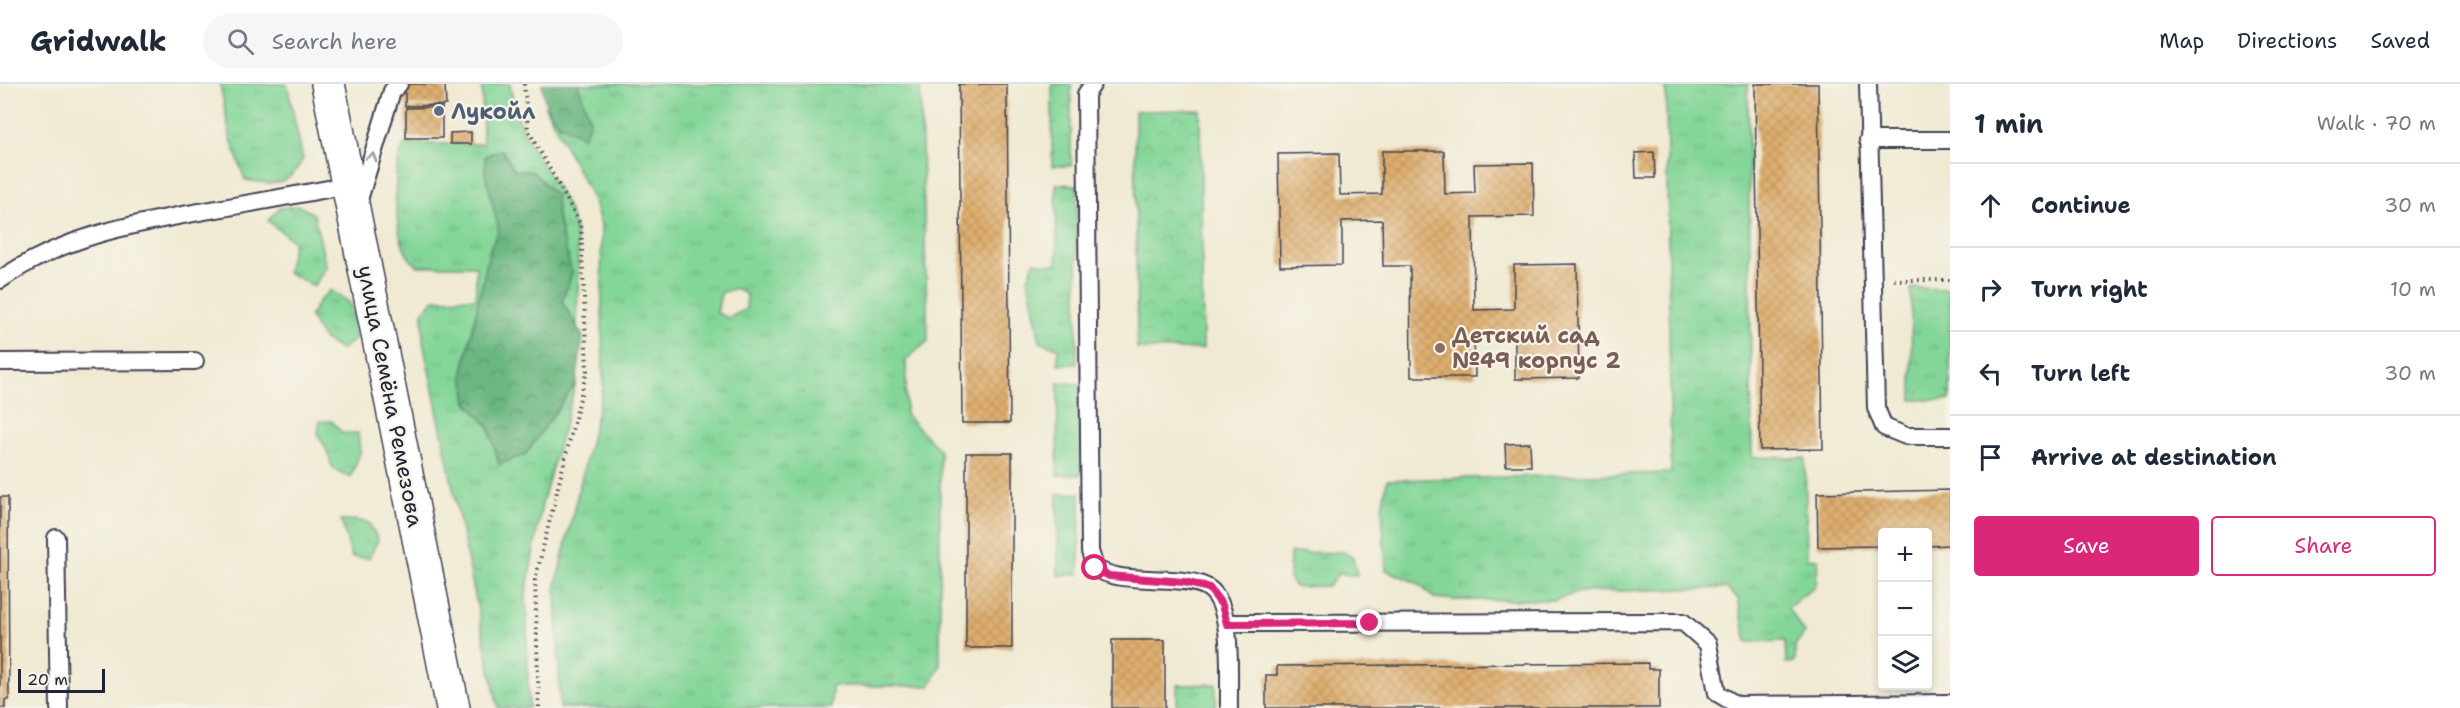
<!DOCTYPE html>
<meta charset="utf-8">
<style>
:root{--surface:#fff;--page:#f6f6f7;--text:#1f2937;--muted:#747a83;--line:#e0e1e3;--accent:#db2777}
body{margin:0;font-family:"Shantell Sans",sans-serif;background:var(--page);color:var(--text)}
.controls{position:absolute;right:18px;bottom:18px;display:grid;overflow:hidden;border-radius:6px;box-shadow:0 3px 9px #0003}
.controls button{width:54px;height:54px;display:grid;place-items:center;padding:0;border:0;border-bottom:2px solid var(--line);background:var(--surface);color:var(--text);font:30px sans-serif}
.scale{position:absolute;left:18px;bottom:15px;width:87px;box-sizing:border-box;padding-left:6px;border:3px solid #22223b;border-top:0;font-size:16px;line-height:21px;white-space:nowrap;color:#22223b;-webkit-text-stroke:4px #f7f3e8;paint-order:stroke}
.stop{position:absolute;width:18px;height:18px;margin:-14px;border:4px solid #db2777;border-radius:50%;background:#fff}
.stop.end{background:#db2777;border-color:#fff;box-shadow:0 2px 6px #0008}
.list{margin:0;padding:0;list-style:none}
h2{display:flex;justify-content:space-between;align-items:center;height:78px;margin:0;padding:0 24px;font-size:26px}
h2 small{font-size:20px;font-weight:400;color:var(--muted)}
.list li{display:grid;grid-template-columns:39px 1fr auto;gap:18px;align-items:center;box-sizing:border-box;height:84px;padding:0 24px;border-top:2px solid var(--line)}
.list b{display:block;font-size:22px;white-space:nowrap}
.list em{font-size:20px;font-style:normal;color:var(--muted)}
.actions{display:flex;gap:12px;padding:18px 24px}
.actions a{flex:1;padding:14px 0;border:2px solid var(--accent);border-radius:6px;text-align:center;font-size:21px;color:var(--accent)}
.actions .main{background:var(--accent);color:#fff}
.icon{flex:none;width:33px;height:33px;fill:none;stroke:currentColor;stroke-width:2;stroke-linecap:round;stroke-linejoin:round}
.map{position:relative;flex:none;width:1950px;height:624px;overflow:hidden}
header{display:flex;align-items:center;gap:36px;box-sizing:border-box;height:84px;padding:0 30px;background:var(--surface);border-bottom:2px solid var(--line)}
header strong{font-size:28px}
nav{display:flex;gap:33px;margin-inline-start:auto;font-size:21px}
.search{width:420px;height:54px;background:var(--page);display:flex;align-items:center;gap:15px;box-sizing:border-box;padding:0 21px;border-radius:33px;color:var(--muted);font-size:22px}
main{display:flex}
aside{flex:1;background:var(--surface)}
.map>svg:first-child{display:block}
</style>
<header>
<strong>Gridwalk</strong>
<div class="search"><svg class="icon" aria-label="search" viewBox="0 0 24 24"><circle cx="10" cy="10" r="6"/><path d="M15 15l6 6"/></svg>Search here</div>
<nav><a>Map</a><a>Directions</a><a>Saved</a></nav>
</header>
<main>
<div class="map">
<svg width="1950" height="624" viewBox="0 0 1950 624">
<defs>
<pattern id="grass-tufts" width="24" height="20" patternUnits="userSpaceOnUse" patternTransform="scale(1.5)"><rect width="24" height="20" fill="#83d698"/><path d="M3 7l-1-3M5 7V3M7 7l1-3M15 17l-1-3M17 17v-4M19 17l1-3" fill="none" stroke="#71b784"/></pattern>
<pattern id="forest-crowns" width="20" height="18" patternUnits="userSpaceOnUse" patternTransform="scale(1.5)"><rect width="20" height="18" fill="#6ab780"/><path d="M2 6a3 3 0 1 1 6 0M12 15a3 3 0 1 1 6 0" fill="none" stroke="#57946a"/></pattern>
<pattern id="park-crowns" width="20" height="18" patternUnits="userSpaceOnUse" patternTransform="scale(1.5)"><rect width="20" height="18" fill="#83d698"/><path d="M2 6a3 3 0 1 1 6 0M12 15a3 3 0 1 1 6 0" fill="none" stroke="#71b784"/></pattern>
<pattern id="building-cross-hatch" width="8" height="8" patternUnits="userSpaceOnUse" patternTransform="scale(1.5)"><rect width="8" height="8" fill="#deae6e"/><path d="M0 0l8 8M0 8l8-8" fill="none" stroke="#be9560"/></pattern>
</defs>
<rect width="100%" height="100%" fill="#f7f3e8"/>
<filter id="ink" filterUnits="userSpaceOnUse"><feTurbulence type="fractalNoise" baseFrequency=".0167" numOctaves="2"/><feDisplacementMap in="SourceGraphic" scale="12" xChannelSelector="R" yChannelSelector="G"/><feConvolveMatrix kernelMatrix="1 2 1 2 8 2 1 2 1" color-interpolation-filters="sRGB"/></filter>
<filter id="wash" filterUnits="userSpaceOnUse"><feTurbulence type="fractalNoise" baseFrequency=".008" numOctaves="4" result="noise"/><feDisplacementMap in="SourceGraphic" scale="24" xChannelSelector="R" yChannelSelector="G"/><feGaussianBlur stdDeviation="1.35" result="paint"/><feColorMatrix in="noise" values="0 0 0 0 0 0 0 0 0 0 0 0 0 0 0 0 0 1.4 0 .05"/><feComposite in="paint" operator="in"/></filter>
<g filter="url(#wash)">
<rect width="100%" height="100%" fill="#f0ead3"/>
<g fill="url(#grass-tufts)" stroke="#527c6a" stroke-width="1.5" fill-rule="evenodd">
<path d="M220 0H287L303 75C288 103 275 101 245 96L230 52Z"/>
<path d="M482 0H510C513 19 519 40 528 57 543 83 567 114 574 142 581 167 577 216 577 243L562 218 572 189 557 133 556 112 533 88 514 86 502 66 485 72V88L499 146 490 165 463 288 467 318 489 343 499 380 525 370 576 299 542 420 526 510 529 624H498L423 257V228L434 215 476 214V182H418C415 179 410 176 408 172 394 151 390 80 405 60H483Z"/>
<path d="M578 0H920L928 257 906 276V331L940 366V582L930 602H832L831 624H560L556 500 603 305 601 142 594 118 544 21 560 42ZM736 204 747 211 746 225 728 234 717 229 721 209Z"/>
<rect x="1052" y="0" width="19" height="82"/>
<polygon points="1666,0 1748,0 1752,373 1805,374 1807,474 1818,475 1816,501 1788,524 1805,549 1795,561 1795,578 1786,579 1785,557 1747,558 1738,515 1726,504 1580,508 1554,516 1457,516 1434,514 1417,499 1386,486 1382,425 1387,396 1671,389"/>
<polygon points="1056,100 1077,101 1077,280 1058,280 1058,264 1040,258 1028,195 1034,178 1057,181"/>
<polygon points="299,122 314,130 326,183 314,202 287,188 294,158 268,137 279,124"/>
<polygon points="1911,204 1950,205 1950,316 1912,316"/>
<polygon points="331,206 350,219 357,254 341,266 323,255 310,232 320,216"/>
<polygon points="1058,299 1080,300 1080,391 1057,391"/>
<polygon points="320,337 332,337 342,349 358,349 360,369 351,393 333,385 326,364 318,350"/>
<polygon points="1080,409 1079,490 1058,491 1057,410"/>
<polygon points="356,436 369,439 378,456 369,474 352,473 341,437"/>
<polygon points="1344,468 1353,474 1357,491 1338,490 1329,502 1295,503 1289,494 1290,469"/>
<polygon points="1216,600 1216,624 1177,624 1177,601"/>
</g>
<g fill="url(#forest-crowns)" stroke="#466c5e" stroke-width="1.5">
<path d="M542 0H578L590 37 584 53C555 40 546 33 542 0Z"/>
<polygon points="502,66 514,86 533,88 556,112 557,133 572,189 562,218 583,253 576,299 525,371 499,380 489,343 467,318 463,288 490,165 499,146 485,88 485,72"/>
</g>
<polygon fill="url(#park-crowns)" stroke="#527c6a" stroke-width="1.5" points="1200,26 1203,265 1137,265 1135,27"/>
<g id="blocks">
<g fill="url(#building-cross-hatch)">
<polygon points="405,0 445,0 446,21 405,22"/>
<polygon points="959,0 1007,0 1010,339 962,339"/>
<polygon points="1755,0 1818,0 1823,365 1760,366"/>
<polygon points="442,23 442,54 406,54 406,24"/>
<polygon points="471,48 471,60 450,60 450,49"/>
<polygon points="1382,67 1444,67 1445,110 1475,109 1474,80 1533,79 1534,132 1473,133 1474,226 1514,225 1514,181 1577,180 1579,294 1515,295 1515,249 1474,249 1475,293 1411,293 1410,182 1383,182 1382,136 1342,137 1342,181 1280,182 1278,70 1339,69 1340,111 1382,110"/>
<polygon points="1654,68 1655,94 1636,94 1635,69"/>
<polygon points="1530,359 1531,382 1506,382 1505,360"/>
<rect x="966" y="369" width="46" height="195"/>
<polygon points="1950,406 1950,461 1928,462 1928,448 1882,448 1882,462 1818,463 1817,409"/>
<polygon points="0,413 8,413 9,616 5,616 5,624 0,624"/>
<rect x="1112" y="556" width="53" height="68"/>
<polygon points="1648,579 1648,585 1659,585 1659,624 1266,624 1266,591 1277,591 1277,582"/>
</g>
</g>
</g>
<g filter="url(#ink)">
<use href="#blocks" fill-opacity="0" stroke="#414052" stroke-width="1.5"/>
<g fill="none" stroke-linecap="round" stroke-linejoin="round">
<defs>
<g id="service">
<path d="M1093 0 1086 10 1090 467 1095 484C1112 494 1129 494 1149 495 1165 496 1195 495 1208 504 1235 521 1228 595 1229 624"/>
<polyline points="1868,0 1876,324 1884,343 1906,352 1950,352"/>
<polyline points="1868,56 1950,56"/>
<polyline points="358,119 392,7 399,0"/>
<path d="M0 196C62 152 133 140 205 127 253 119 301 110 349 101"/>
<polyline points="0,278 195,277"/>
<polyline points="56,454 59,624"/>
<polyline points="1227,539 1683,538 1708,560 1717,609 1737,621 1950,619"/>
</g>
<polyline id="primary" points="328,0 453,624"/>
</defs>
<use href="#service" stroke="#414052" stroke-width="20"/>
<use href="#primary" stroke="#414052" stroke-width="36"/>
<g stroke="#414052" stroke-width="4" stroke-dasharray="1.5 4.5" stroke-linecap="butt">
<polyline points="524,0 528,46 581,141 587,286 535,496 539,624"/>
<polyline points="1894,196 1950,196"/>
</g>
<use href="#service" stroke="#fff" stroke-width="16"/>
<use href="#primary" stroke="#fff" stroke-width="33"/>
</g>
<defs><path id="oneway-chevron" d="M-2-3.5L2.5 0L-2 3.5" fill="none" stroke-width="1.6" stroke-linecap="round" stroke-linejoin="round" transform="scale(1.5)"/></defs>
<use stroke="#9c9ca7" href="#oneway-chevron" transform="translate(372 73) rotate(-73)"/>
</g>
<g fill="none" stroke-linecap="round" stroke-linejoin="round" filter="url(#ink)">
<polyline stroke="#db2777" stroke-width="8" points="1095,484 1109,492 1184,498 1209,504 1222,521 1227,540 1370,539"/>
</g>
<circle fill="#5c6f8a" stroke="#f7f3e8" stroke-width="2" cx="439" cy="27" r="6"/>
<circle fill="#8d6e63" stroke="#f7f3e8" stroke-width="2" cx="1440" cy="264" r="6"/>
<g text-anchor="middle" stroke-width="4.5" stroke-linejoin="round" paint-order="stroke">
<g font-size="22" font-weight="bold" fill="#4e5e75" stroke="#f7f3e8" text-anchor="start">
<text x="451" y="35">Лукойл</text>
</g>
<g font-size="22" font-weight="bold" fill="#785e54" stroke="#f7f3e8" text-anchor="start">
<text x="1452" y="259">Детский сад<tspan x="1452" dy="25">№49 корпус 2</tspan></text>
</g>
<g font-size="22" fill="#22223b" stroke="#f7f3e8">
<text transform="translate(391 312) rotate(79)" y="8">улица Семёна Ремезова</text>
</g>
</g>
</svg>
<div class="controls">
<button>+</button>
<button>−</button>
<button><svg class="icon" aria-label="layers" viewBox="0 0 24 24"><path d="M12 4l9 5-9 5-9-5zM3 14l9 5 9-5"/></svg></button>
</div>
<div class="scale">20 m</div>
<div class="stop" style="left:1095px;top:484px"></div>
<div class="stop end" style="left:1370px;top:539px"></div>
</div>
<aside>
<h2>1 min<small>Walk · 70 m</small></h2>
<ul class="list">
<li><svg class="icon" aria-label="ahead" viewBox="0 0 24 24"><path d="M12 20V5M6 11l6-6 6 6"/></svg><div><b>Continue</b></div><em>30 m</em></li>
<li><svg class="icon" aria-label="right" viewBox="0 0 24 24"><path d="M7 20v-9h11M14 6l5 5-5 5"/></svg><div><b>Turn right</b></div><em>10 m</em></li>
<li><svg class="icon" aria-label="left" viewBox="0 0 24 24"><path d="M17 20v-9H6M10 6l-5 5 5 5"/></svg><div><b>Turn left</b></div><em>30 m</em></li>
<li><svg class="icon" aria-label="arrive" viewBox="0 0 24 24"><path d="M6 21V4h12l-3 4 3 4H6"/></svg><div><b>Arrive at destination</b></div></li>
</ul>
<div class="actions"><a class="main">Save</a><a>Share</a></div>
</aside>
</main>
